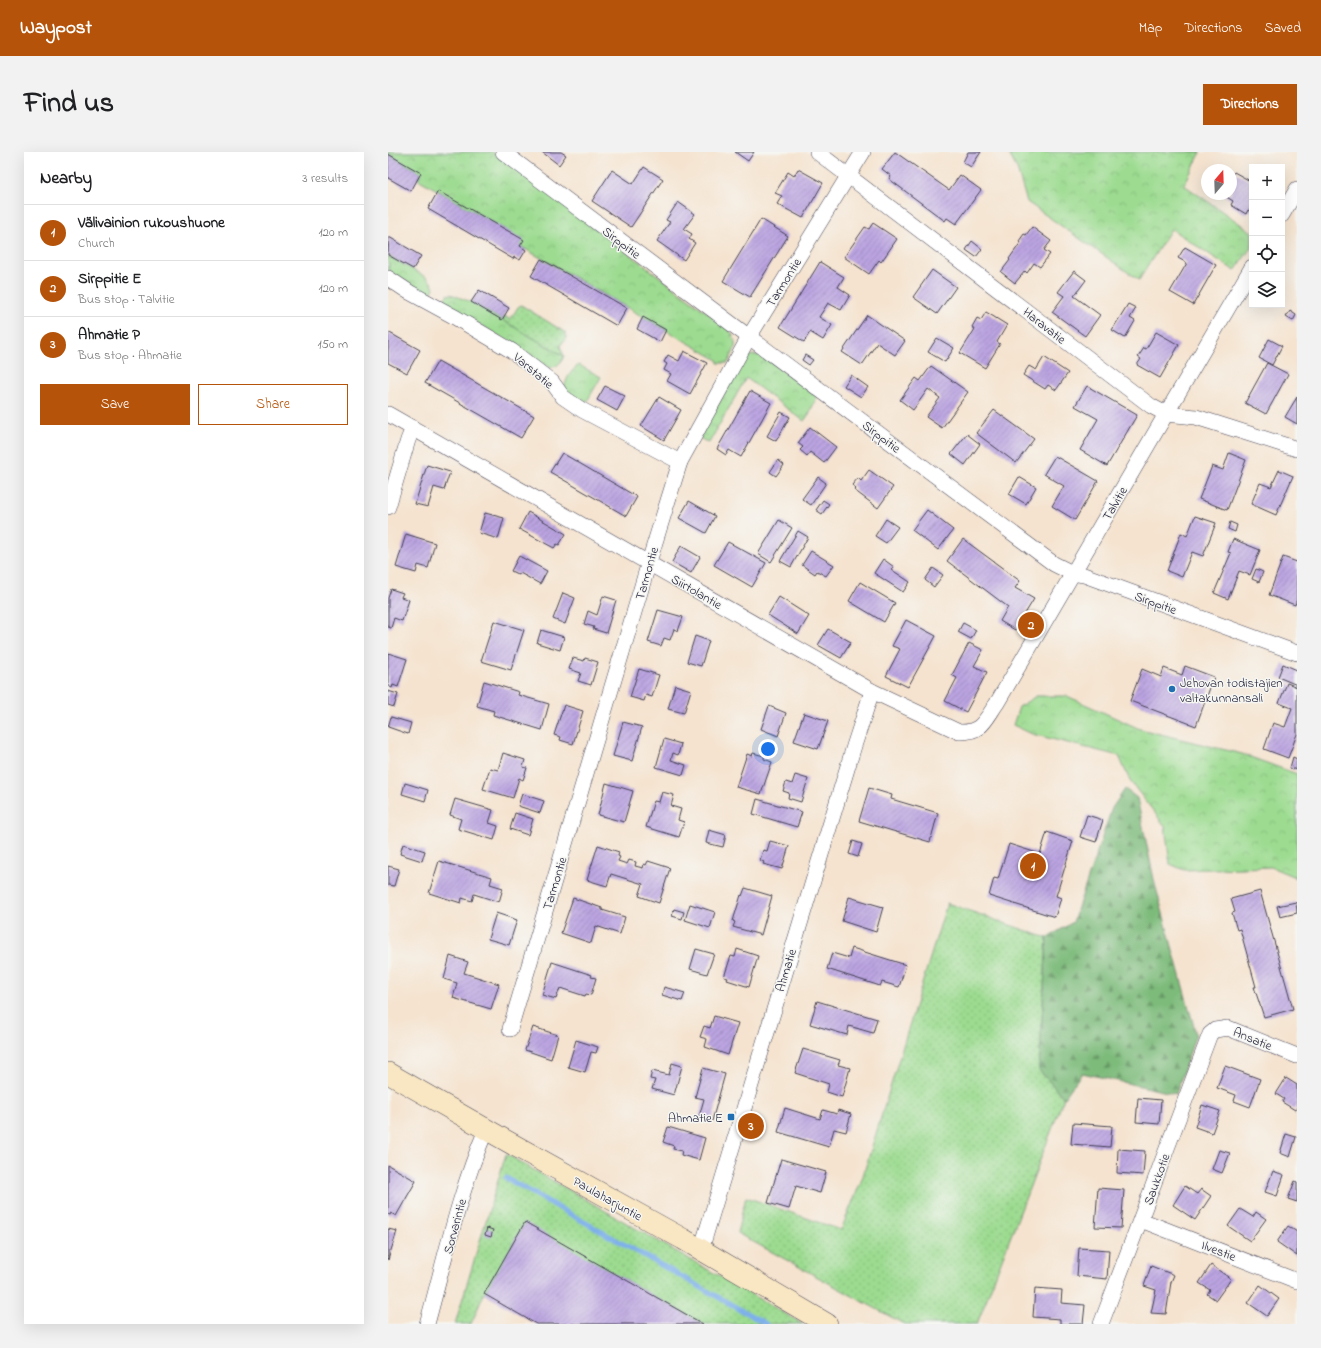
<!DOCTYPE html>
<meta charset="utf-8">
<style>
:root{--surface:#fff;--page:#f2f2f2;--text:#202124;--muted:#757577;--line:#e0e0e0;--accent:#b45309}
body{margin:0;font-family:"Indie Flower",sans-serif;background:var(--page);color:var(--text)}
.controls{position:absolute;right:12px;top:12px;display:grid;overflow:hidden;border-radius:0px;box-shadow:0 4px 16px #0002}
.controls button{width:36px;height:36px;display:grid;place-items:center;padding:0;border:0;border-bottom:1px solid var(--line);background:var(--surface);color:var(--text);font:20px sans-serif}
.compass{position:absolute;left:813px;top:12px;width:36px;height:36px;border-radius:50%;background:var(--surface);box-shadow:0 4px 16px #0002;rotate:19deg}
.you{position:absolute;left:380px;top:597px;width:14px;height:14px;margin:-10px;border:3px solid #fff;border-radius:50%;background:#1a73e8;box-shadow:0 0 0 6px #1a73e833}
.badge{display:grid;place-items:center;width:26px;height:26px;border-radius:50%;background:var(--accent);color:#fff;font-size:13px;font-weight:700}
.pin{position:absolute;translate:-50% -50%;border:2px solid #fff;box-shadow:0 1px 4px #0006}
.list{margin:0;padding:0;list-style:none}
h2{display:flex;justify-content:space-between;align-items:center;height:52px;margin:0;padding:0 16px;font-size:17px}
h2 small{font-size:13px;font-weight:400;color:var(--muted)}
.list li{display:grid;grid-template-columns:26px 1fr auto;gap:12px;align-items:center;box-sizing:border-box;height:56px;padding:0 16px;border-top:1px solid var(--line)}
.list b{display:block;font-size:15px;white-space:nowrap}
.list p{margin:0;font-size:13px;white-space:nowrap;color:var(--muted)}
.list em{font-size:13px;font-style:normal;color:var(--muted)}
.actions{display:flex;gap:8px;padding:12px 16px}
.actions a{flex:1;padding:9px 0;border:1px solid var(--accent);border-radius:0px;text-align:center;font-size:14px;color:var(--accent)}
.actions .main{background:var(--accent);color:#fff}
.icon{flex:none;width:22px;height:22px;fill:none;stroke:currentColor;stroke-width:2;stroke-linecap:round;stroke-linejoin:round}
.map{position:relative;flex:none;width:909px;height:1172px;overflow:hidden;border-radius:0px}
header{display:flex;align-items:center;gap:24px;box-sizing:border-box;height:56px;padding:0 20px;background:var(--accent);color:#fff}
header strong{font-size:19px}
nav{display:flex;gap:22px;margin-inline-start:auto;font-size:14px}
.intro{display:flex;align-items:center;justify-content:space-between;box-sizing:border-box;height:96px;padding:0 24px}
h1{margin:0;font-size:28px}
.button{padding:10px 18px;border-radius:0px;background:var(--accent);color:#fff;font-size:14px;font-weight:700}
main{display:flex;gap:24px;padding:0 24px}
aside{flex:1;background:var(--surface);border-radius:0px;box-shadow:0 4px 16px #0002}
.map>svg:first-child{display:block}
</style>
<header>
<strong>Waypost</strong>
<nav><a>Map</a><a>Directions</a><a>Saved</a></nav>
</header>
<div class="intro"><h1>Find us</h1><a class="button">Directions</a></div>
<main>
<aside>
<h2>Nearby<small>3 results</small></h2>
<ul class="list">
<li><span class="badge">1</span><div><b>Välivainion rukoushuone</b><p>Church</p></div><em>120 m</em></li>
<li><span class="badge">2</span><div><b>Sirppitie E</b><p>Bus stop · Talvitie</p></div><em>120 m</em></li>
<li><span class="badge">3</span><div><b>Ahmatie P</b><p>Bus stop · Ahmatie</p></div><em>150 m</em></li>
</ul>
<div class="actions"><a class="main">Save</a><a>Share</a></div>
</aside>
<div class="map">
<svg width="909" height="1172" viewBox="0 0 909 1172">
<defs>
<pattern id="grass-dots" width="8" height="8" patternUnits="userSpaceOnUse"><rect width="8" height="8" fill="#9cdb90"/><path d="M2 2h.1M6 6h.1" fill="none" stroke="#86bc7d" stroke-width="1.8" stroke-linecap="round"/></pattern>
<pattern id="forest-firs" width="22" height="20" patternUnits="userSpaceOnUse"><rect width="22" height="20" fill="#7dbb7a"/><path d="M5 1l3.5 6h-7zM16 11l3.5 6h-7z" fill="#669865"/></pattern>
<pattern id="park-crowns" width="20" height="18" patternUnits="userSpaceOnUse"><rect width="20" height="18" fill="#9cdb90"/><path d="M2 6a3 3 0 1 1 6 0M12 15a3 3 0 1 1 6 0" fill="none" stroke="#86bc7d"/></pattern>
<pattern id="building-hatch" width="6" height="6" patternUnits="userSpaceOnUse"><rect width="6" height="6" fill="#bba4e1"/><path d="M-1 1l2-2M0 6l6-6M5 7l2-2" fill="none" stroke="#9885b8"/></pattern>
</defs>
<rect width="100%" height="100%" fill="#f6f6f2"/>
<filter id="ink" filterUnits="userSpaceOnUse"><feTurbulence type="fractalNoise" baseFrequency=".025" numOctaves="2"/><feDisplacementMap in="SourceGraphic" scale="8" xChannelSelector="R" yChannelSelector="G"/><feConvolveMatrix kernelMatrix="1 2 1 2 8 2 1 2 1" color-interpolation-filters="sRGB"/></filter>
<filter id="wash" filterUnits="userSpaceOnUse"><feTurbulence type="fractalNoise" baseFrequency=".012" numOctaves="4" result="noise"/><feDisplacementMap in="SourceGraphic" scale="16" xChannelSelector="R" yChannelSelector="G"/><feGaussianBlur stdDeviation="0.9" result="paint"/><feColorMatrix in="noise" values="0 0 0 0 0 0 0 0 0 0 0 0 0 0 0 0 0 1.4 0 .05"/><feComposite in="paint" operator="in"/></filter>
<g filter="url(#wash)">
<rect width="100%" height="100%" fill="#f5e3cf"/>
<g fill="url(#grass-dots)" stroke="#5f7e66">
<polygon points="133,153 178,181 178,186 172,194 176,204 114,168 117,164 122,168 130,155"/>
<polygon points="559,751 659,786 651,918 676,946 589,1172 516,1172 349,1081 358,1045 453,1078 474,1027"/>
<polygon points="118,1002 415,1172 315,1172 137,1071 96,1142 83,1172 67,1172"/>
</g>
<polygon fill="url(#forest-firs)" stroke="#506e5a" points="737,637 749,646 767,732 808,882 788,942 694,921 676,946 651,918 659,786 685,770 724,656"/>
<g fill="url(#park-crowns)" stroke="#5f7e66">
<path d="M0 0H105L340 176C351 192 348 195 340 211H330V208L132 94 135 88 30 27 33 21 0 2Z"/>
<polygon points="620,0 813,0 796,33 864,80 864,94 847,119 783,77 751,128 639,50 629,17"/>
<polygon points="0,104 38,125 43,130 46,136 44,140 39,143 1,119"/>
<path d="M63 142 83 150 176 204C173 212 168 215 161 216L127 193 54 151 59 143Z"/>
<polygon points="366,203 376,204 429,245 421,262 416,269 358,226 321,291 313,287 312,284 356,207 361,204"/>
<path d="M191 213 213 225 197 253 176 238C177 228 183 218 191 213Z"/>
<polygon points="648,544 679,544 752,577 854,602 909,622 909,726 883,715 796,718 782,712 777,674 742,629 731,604 644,582 625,573 631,555"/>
</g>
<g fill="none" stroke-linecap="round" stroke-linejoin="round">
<polyline stroke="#7fb0eb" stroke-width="5" points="118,1026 378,1172"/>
</g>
<g id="blocks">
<g fill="url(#building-hatch)">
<polygon points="154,0 173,0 178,3 171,13"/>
<polygon points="347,0 366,0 360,9"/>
<polygon points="507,0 561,38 572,23 593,38 568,72 559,66 557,69 501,27 503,24 494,17"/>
<polygon points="580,0 593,0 583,15 575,10"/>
<polygon points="0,2 33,21 23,39 0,26"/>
<polygon points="256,15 275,27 243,75 204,49 224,18 245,32"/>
<polygon points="410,17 435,31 415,66 389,52 394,44 387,41 400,20 406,24"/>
<polygon points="846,20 864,30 864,60 860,58 858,62 843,53 845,49 834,42 843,42 843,25"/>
<polygon points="50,39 136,88 132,94 138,98 132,108 126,105 125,107 40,57"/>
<polygon points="290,50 307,62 296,77 304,82 301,87 307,91 296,108 269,89 282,70 278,68"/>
<polygon points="373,67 400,84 362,145 335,129"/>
<polygon points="485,71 509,87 493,110 491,108 481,122 456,105 477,75 481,77"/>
<polygon points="644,75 663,89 656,98 662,102 652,115 646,111 639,121 637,119 627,131 613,120 622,108 621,107 633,90 631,89 636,82 638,83"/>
<polygon points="1,85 33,104 25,117 0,103"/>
<polygon points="584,89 594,97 588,105 578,98"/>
<polygon points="797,95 828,113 805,153 782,140 799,111 790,106"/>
<polygon points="153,107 239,156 229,174 143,124"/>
<polygon points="432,110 456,125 450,135 462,143 453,158 440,151 431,165 444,173 435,188 422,180 416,190 392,175"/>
<polygon points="544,118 568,135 549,162 525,145"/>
<polygon points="686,119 698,128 686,144 712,163 697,184 664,160 676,144 670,140"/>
<polygon points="91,138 121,156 114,168 83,150"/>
<polygon points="740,152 748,156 742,166 747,169 737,186 724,178"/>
<polygon points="902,159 908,163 905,169 898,165"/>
<polygon points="598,160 619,173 609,190 612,192 597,216 572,201 587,177 584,175 589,166 593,168"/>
<polygon points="479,163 517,189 507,203 489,191 474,213 454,200"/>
<polygon points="255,165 278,178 272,190 249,177"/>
<polygon points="0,180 32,198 19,221 0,211"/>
<polygon points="768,180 791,193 772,226 749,213 753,207 750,205 756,196 758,197"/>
<polygon points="549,186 566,196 557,210 540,200"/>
<polygon points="881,187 894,194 884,213 871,206"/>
<polygon points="296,199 319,211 302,242 279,229 283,222 276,218 279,212 276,210 280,203 291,209"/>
<polygon points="417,203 425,208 421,213 414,208"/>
<polygon points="656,205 680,221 668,238 660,233 657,237 635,223 641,214 648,218"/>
<polygon points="50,209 146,264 133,286 37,231"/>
<polygon points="879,211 900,222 878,262 857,251"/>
<polygon points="543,214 580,240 554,276 538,265 552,246 540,237 525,258 512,248 528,226 532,229"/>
<polygon points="463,223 480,235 473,245 456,234"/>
<polygon points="217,234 237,244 229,259 209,248"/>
<polygon points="699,234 749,263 719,314 692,298 710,267 687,254"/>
<polygon points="362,239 383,251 353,305 341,298 338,303 329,297"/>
<polygon points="271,245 293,258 276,288 253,274"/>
<polygon points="909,245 909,272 897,265"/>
<polygon points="606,258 646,287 628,311 588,281"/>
<polygon points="393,260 402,265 388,289 379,284"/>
<polygon points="422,275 448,295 436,311 422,300 419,304 412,298 415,295 410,291"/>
<polygon points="579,282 592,292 577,313 563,302"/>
<polygon points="174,301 249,345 238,364 162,320"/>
<polygon points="841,301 858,308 839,358 811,347 824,314 835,318"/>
<polygon points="667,304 710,329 687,368 664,354 676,334 656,322"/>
<polygon points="390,308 396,313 388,324 382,320"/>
<polygon points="39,313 62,320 56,338 46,335 40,355 27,352"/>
<polygon points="481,318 505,335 490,356 466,338 468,336 464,333 470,326 473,329"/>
<polygon points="891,318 905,324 888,363 863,352 872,331 883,335"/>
<polygon points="430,325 438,331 423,353 414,347"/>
<polygon points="631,325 648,335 638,352 621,342"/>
<polygon points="435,348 441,352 434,362 428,358"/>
<polygon points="301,349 327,364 318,381 291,366"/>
<polygon points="539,358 565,378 550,398 524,378"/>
<polygon points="140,360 178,382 171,393 169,392 166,396 131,377"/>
<polygon points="97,361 116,366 110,387 91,381"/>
<polygon points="807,364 828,371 815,404 804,400 794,425 779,419 793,381 799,384"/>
<polygon points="498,367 510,375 498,391 487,384"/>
<polygon points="391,368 404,376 383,410 370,402"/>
<polygon points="842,370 849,373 847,380 840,377"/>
<polygon points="410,379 420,385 403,415 392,409"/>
<polygon points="18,382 47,391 40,416 30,413 28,421 8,415"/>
<polygon points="575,387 632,429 627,436 646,447 627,478 612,469 620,455 559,409"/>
<polygon points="845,387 872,398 862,423 851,419 840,447 826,441 843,401 840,400"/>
<polygon points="340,390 378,411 364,435 326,413"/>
<polygon points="293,394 312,405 303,421 284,410"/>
<polygon points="423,399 446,413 438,424 429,419 427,422 414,413"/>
<polygon points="131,404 159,419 152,432 132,421 131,423 123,419"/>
<polygon points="895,405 909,410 909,447 907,453 881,443"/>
<polygon points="495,407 506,415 504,418 522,430 515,440 486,421"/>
<polygon points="545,416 555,423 546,435 537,428"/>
<polygon points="868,417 875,420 871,430 864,427"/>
<polygon points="472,430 507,451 496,470 461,449"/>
<polygon points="3,437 15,441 13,445 21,448 14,469 6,466 3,476 0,475 0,446"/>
<polygon points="175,441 187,446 177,472 165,467"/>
<polygon points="215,444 228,448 218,481 205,477 206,475 196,472 200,459 209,463"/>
<polygon points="391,445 421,464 410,482 380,463"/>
<polygon points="270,458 295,465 290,479 286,477 282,488 276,486 273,494 260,490"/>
<polygon points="518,468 548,484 520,535 498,524 512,497 504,494"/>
<polygon points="106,469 136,478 123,518 93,509"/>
<polygon points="575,471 588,478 583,487 570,480"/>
<polygon points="440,477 463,490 453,506 430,493"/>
<polygon points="153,478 176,485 172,498 149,491"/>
<polygon points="307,484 321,489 313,514 299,510"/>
<polygon points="581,491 595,498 586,514 599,520 578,560 557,549 569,526 564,523"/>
<polygon points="0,501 19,507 10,535 5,533 4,536 0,534"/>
<polygon points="185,506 196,509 197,506 210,510 203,533 190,529 193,521 181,517"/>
<polygon points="895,512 909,518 909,533 890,525"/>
<polygon points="797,514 826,525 808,574 742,549 754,517 773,525 776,516 794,523"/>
<polygon points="251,517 271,523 264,545 258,543 256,549 242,545"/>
<polygon points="96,529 131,540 130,543 161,552 154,578 105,563 106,559 89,554"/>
<polygon points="899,531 909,535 909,582 900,606 876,597 885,571 897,575 904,556 891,551"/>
<polygon points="287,533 303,538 296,561 280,557"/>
<polygon points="0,539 10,542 6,555 0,553"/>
<polygon points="176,553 195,559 185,592 172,588 173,585 166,583"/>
<polygon points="381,554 398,561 390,584 373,577"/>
<polygon points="416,561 440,569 430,597 406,589"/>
<polygon points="3,565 23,571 20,582 0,575"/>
<polygon points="235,570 254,575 244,609 225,604"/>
<polygon points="276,587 293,592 290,603 285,601 283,608 298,613 295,623 268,615"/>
<polygon points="115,601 137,608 135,615 139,616 135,628 131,626 125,646 95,637 102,616 110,618"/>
<polygon points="365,601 376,604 376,607 384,610 373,642 348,635 359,602 364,604"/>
<polygon points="905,605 909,607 909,618 902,616"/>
<polygon points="407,623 420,627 413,650 400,646 401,641 395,639 398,630 404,632"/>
<polygon points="17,631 40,638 37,649 14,642"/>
<polygon points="218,631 245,639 236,670 210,663"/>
<polygon points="481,636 504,643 503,647 550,661 542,690 471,669"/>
<polygon points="274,640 286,643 283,654 293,657 290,668 296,670 291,685 258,675 266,649 271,650"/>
<polygon points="134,642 156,649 152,661 130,654"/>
<polygon points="67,647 105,658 101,671 110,674 106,688 70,677 73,667 62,663"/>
<polygon points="369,647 414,660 409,675 365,662"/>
<polygon points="127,661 145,667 140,683 122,677"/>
<polygon points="699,663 715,668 708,690 692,685"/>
<polygon points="321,678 338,683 335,695 318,691"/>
<polygon points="659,680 685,689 668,744 673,746 667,765 601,744 606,726 610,727 621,692 652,702"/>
<polygon points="382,689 401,694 394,717 375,712 376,710 372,708 375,698 379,699"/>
<polygon points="465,689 474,692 470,705 461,702"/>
<polygon points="15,692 37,699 34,709 12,702"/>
<polygon points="210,693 231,700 230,704 232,705 230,709 239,712 241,708 248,710 247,714 255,716 256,712 258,713 260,709 282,716 271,751 251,744 255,732 223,722 219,734 199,728"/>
<polygon points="51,709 104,725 102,732 115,736 111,750 86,742 84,749 74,746 73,751 41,741"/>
<polygon points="0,714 11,717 6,734 0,733"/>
<polygon points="357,736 384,744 373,783 345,775 347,770 345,769 353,743 354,744"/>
<polygon points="872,739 905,857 876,865 866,835 868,835 852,777 849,778 844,761 847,760 843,747"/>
<polygon points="461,745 495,755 488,780 454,769"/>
<polygon points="185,746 214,756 214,758 237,765 232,782 208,774 203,791 173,781"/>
<polygon points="908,750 909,761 892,765 889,754"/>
<polygon points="302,752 327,760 322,776 297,768"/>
<polygon points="286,757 296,760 294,767 284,764"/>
<polygon points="108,761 129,768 121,793 100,787"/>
<polygon points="464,796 518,813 511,835 494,830 492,834 439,817 444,801 461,806"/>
<polygon points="308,797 326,802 319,822 302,817"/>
<polygon points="349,797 370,804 361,835 339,828 340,826 336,825 343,804 347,805"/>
<polygon points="62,804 80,810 76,821 111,832 103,857 65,846 69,831 56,827"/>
<polygon points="164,810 204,823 203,825 208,826 203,843 198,842 197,844 172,836 168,847 154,843"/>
<polygon points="276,835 297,841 294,849 274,843"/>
<polygon points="429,849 489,867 485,881 461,874 459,883 422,872"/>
<polygon points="326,864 350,871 340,903 317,895 319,887 312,885 316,874 322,876"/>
<polygon points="145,875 170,883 163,907 137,898"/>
<polygon points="188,888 210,895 208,901 203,900 197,920 180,915"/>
<polygon points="415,897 452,908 450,913 462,916 454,945 439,940 441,932 407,921"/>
<polygon points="284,911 294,914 286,943 264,937 267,928 262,927 264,919 281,923"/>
<polygon points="837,914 872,927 862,955 846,949 848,943 829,936"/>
<polygon points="315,916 337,922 324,969 311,965 316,947 307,945"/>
<polygon points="898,926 909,933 909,954 907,958 894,950 896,947 888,942"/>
<polygon points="750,946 773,948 771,972 748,970"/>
<polygon points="814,953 832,959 824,981 807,975"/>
<polygon points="397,956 432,967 435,958 449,962 450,958 463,962 458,980 446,977 441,995 390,980"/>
<polygon points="685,971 724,974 722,995 683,992"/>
<polygon points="280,975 317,986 311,1008 293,1003 294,999 285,997 286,994 275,990"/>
<polygon points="898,982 908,985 902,1005 892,1001"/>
<polygon points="730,997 757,999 755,1023 729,1021"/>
<polygon points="831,998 842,1001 834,1021 824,1017"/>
<polygon points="393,1007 438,1020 432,1041 408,1034 401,1057 380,1051"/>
<polygon points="0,1013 28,1029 8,1064 3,1061 2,1063 0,1062"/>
<polygon points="885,1019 896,1023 889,1044 877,1040"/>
<polygon points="907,1029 909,1030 909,1050 900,1047"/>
<polygon points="797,1034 809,1042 813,1037 823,1044 807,1068 785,1053"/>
<polygon points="710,1036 736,1038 733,1076 707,1075"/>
<polygon points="852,1057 865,1065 868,1060 878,1067 862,1089 840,1074"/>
<polygon points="137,1070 315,1172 148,1172 96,1142"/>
<polygon points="900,1074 909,1080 909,1104 889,1090"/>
<polygon points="99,1076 105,1078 103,1085 97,1083"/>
<polygon points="0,1077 9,1079 0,1108"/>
<polygon points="691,1096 721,1098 719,1127 689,1124"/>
<polygon points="823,1113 843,1127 828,1148 819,1142 822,1138 811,1131"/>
<polygon points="763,1114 786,1123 783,1130 778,1162 763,1161 768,1138 756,1134"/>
<polygon points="872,1133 891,1147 879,1164 860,1151"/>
<polygon points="647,1136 674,1138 673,1151 697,1153 695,1172 672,1172 672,1167 645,1165"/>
</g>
</g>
</g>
<g filter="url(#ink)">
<use href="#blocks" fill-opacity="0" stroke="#423f51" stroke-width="1"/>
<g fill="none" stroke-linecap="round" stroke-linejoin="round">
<defs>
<g id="street">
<polyline points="115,0 361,185 666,412 684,421 696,423 909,501"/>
<polyline points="429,0 763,254 778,262 808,265 909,297"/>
<polyline points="894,63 909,37"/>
<polyline points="0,126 21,140 65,164 124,199 164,230 175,245 194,258 292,310"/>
<path d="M0 262 484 539 571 580C594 581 597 568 609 551L864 115"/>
<polyline points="0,355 20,288 25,276"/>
<polyline points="122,877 264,400 292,310 361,185 475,0"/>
<polyline points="753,1068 909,1129"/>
<polyline points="313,1098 466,594 484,539"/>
<path d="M39 1172C57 1107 71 1040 98 978"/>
<polyline points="713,1172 822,882 827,878 840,876 909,904"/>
</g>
<polyline id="secondary" points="0,921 117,988 295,1087 439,1172"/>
</defs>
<use href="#street" stroke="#423f51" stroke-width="16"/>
<use href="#secondary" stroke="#423f51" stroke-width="22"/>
<use href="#street" stroke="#fff" stroke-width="15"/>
<use href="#secondary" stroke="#f9e7c3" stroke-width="21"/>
</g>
</g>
<g fill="#1f6fb2" stroke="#f6f6f2" stroke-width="1.5">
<circle cx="784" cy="537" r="4"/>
<rect x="339" y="961" width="8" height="8" rx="2"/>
</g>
<g text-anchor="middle" stroke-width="3" stroke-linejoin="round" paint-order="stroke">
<g font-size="13" fill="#22223b" stroke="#f6f6f2">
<text transform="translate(234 90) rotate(37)" y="5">Sirppitie</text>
<text transform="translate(395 130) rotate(-58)" y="5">Tarmontie</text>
<text transform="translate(657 173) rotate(38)" y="5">Haravatie</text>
<text transform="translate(146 218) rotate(40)" y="5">Varstatie</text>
<text transform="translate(494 284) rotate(37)" y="5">Sirppitie</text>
<text transform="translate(726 351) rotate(-60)" y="5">Talvitie</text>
<text transform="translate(258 421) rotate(-74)" y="5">Tarmontie</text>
<text transform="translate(309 439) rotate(30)" y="5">Siirtolantie</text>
<text transform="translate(768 450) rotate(20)" y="5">Sirppitie</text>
<text transform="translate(166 731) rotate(-73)" y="5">Tarmontie</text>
<text transform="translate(397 818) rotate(-73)" y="5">Ahmatie</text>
<text transform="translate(865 886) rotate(22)" y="5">Ansatie</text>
<text transform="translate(768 1027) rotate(-70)" y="5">Saukkotie</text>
<text transform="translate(220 1046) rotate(29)" y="5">Paulaharjuntie</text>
<text transform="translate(66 1074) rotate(-75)" y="5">Sorvarintie</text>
<text transform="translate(831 1098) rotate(21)" y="5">Ilvestie</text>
</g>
<g font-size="13" fill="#22223b" stroke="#f6f6f2" text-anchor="start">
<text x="792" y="535">Jehovan todistajien<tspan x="792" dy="15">valtakunnansali</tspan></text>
<text x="335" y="970" text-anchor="end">Ahmatie E</text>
</g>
</g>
</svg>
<div class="controls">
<button>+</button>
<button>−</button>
<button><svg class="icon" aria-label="locate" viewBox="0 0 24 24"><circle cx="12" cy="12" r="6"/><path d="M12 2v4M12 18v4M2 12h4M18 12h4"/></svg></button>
<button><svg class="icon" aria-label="layers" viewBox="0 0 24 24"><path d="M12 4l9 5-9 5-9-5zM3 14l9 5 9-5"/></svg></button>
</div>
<svg class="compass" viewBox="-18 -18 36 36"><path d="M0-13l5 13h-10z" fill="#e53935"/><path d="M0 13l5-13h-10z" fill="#757577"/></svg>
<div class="you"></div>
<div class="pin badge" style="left:645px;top:714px">1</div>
<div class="pin badge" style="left:643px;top:473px">2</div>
<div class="pin badge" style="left:363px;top:974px">3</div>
</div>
</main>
